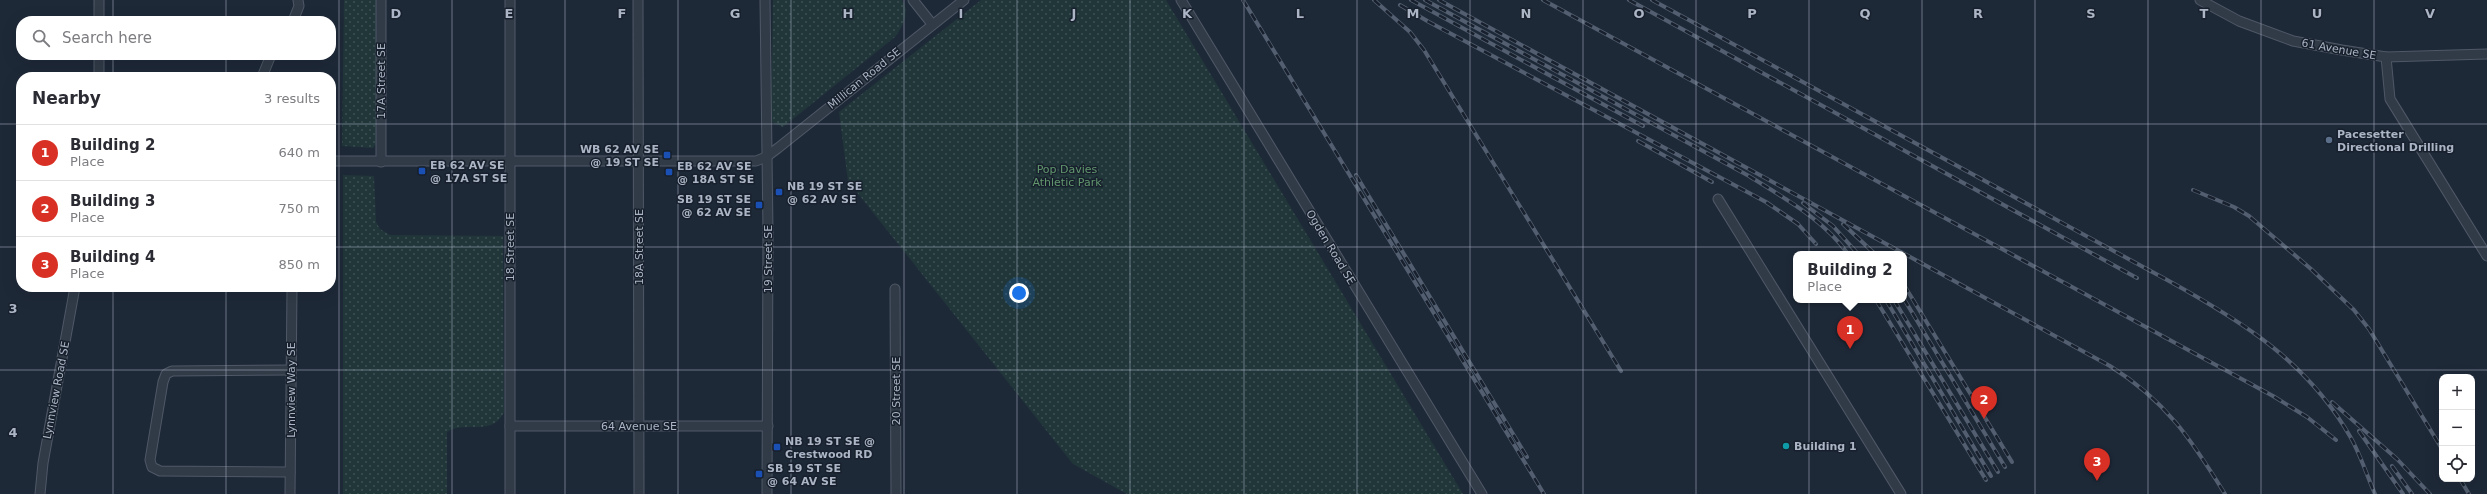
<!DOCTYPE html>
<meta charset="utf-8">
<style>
:root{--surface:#fff;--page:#f7f7f7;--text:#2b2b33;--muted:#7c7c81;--line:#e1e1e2;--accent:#d93025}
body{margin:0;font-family:"DejaVu Sans",sans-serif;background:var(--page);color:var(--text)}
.controls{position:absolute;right:12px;bottom:12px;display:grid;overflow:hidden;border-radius:8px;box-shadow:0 4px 16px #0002}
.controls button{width:36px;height:36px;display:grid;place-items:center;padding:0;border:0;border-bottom:1px solid var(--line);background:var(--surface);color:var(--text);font:20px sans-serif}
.you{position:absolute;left:1019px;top:293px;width:14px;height:14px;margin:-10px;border:3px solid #fff;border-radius:50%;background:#1a73e8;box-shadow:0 0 0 6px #1a73e833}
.badge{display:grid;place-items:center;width:26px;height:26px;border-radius:50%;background:var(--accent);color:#fff;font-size:13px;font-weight:700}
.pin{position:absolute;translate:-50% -33px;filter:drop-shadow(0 1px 2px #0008)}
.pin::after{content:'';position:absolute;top:21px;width:14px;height:12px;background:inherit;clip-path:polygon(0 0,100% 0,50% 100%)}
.popup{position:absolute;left:1793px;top:251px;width:114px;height:52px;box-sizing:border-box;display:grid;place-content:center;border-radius:8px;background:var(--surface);filter:drop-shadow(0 1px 3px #0005);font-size:13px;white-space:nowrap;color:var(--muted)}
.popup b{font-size:15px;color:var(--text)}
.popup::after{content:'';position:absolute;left:50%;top:100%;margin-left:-8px;border:8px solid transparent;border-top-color:var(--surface)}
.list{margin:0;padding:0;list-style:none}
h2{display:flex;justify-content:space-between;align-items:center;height:52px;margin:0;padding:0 16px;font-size:17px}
h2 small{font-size:13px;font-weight:400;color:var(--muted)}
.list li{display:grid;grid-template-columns:26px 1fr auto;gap:12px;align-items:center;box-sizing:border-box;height:56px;padding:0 16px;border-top:1px solid var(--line)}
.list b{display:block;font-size:15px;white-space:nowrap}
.list p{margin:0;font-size:13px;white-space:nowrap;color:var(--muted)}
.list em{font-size:13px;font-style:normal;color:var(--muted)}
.icon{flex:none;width:22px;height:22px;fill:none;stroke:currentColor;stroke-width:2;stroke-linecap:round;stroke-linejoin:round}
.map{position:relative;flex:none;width:2487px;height:494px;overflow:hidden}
.search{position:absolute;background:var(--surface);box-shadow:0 4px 16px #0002;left:16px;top:16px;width:320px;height:44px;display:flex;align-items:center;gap:10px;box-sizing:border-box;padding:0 14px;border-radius:16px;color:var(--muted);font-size:15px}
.panel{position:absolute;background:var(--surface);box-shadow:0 4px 16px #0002;left:16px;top:72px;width:320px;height:220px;border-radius:16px}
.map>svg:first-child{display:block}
</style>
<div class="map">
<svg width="2487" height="494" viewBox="0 0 2487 494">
<defs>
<pattern id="park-dots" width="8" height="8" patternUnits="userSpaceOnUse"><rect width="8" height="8" fill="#203639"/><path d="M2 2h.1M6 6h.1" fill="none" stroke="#3e5154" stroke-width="1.8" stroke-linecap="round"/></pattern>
</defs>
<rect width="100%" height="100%" fill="#1e2938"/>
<g fill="url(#park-dots)">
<polygon points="344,0 376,0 376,144 373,148 342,146"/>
<path d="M773 0H902C910 13 903 26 895 37L783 127 771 122Z"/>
<polygon points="981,0 1166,0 1463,494 1127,494 1073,464 848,181 839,112"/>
<path d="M343 175 374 176 376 222 380 229 390 235 503 236 504 412C493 437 466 420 447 432V494H343Z"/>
</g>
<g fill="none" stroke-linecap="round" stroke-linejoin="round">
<defs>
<g id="minor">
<polyline points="510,0 510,494"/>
<polyline points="638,0 639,494"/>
<polyline points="765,0 768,232 767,494"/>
<polyline points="913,0 932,24"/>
<polyline points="1181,0 1482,494"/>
<polyline points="2200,0 2239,21 2293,41 2342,50 2386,57 2487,54"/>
<polyline points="99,21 99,0"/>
<polyline points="293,21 299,6 298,0"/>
<polyline points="2386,57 2390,99 2487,256"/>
<polyline points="99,77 99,55"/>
<polyline points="262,77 271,55"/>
<polyline points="331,161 756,161 766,157 778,148 964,0"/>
<polyline points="381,162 381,0"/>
<polyline points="1718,199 1901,494"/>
<polyline points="895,289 896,494"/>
<polyline points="510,426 768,426"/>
<polyline points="290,472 160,471 152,467 150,460 163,382 166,374 172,371 291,370"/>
<polyline points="40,494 43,463 75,287"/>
<polyline points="290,494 292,287"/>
</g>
</defs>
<use href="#minor" stroke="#4f5866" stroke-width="11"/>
<use href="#minor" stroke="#313b48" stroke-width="9"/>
<defs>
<g id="rail">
<polyline points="1243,0 1544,494"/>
<polyline points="1374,0 1410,32 1424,50 1621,371"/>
<polyline points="1411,0 1643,126"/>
<path d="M1425 0 1749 176C1784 198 1823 219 1848 254"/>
<path d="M1439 0 2110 366C2166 401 2191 439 2225 494"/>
<polyline points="1543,0 2273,396 2307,417 2336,440"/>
<polyline points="1629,0 2137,278"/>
<path d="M1652 0 2169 281C2243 322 2308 362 2351 438 2361 456 2367 476 2375 494"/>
<polyline points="1400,5 1429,22 1766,202 1798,224 1816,244"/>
<polyline points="1638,141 1712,182"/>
<polyline points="1356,175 1527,457"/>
<polyline points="2193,190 2234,207 2249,216 2311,269 2354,310 2369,329 2442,449"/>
<polyline points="1803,203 1833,226 1858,254"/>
<polyline points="1843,224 1875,254"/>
<polyline points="1904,285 2012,462"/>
<polyline points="1904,299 2005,467"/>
<polyline points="1876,300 1986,480"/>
<polyline points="1886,300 1991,476"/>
<polyline points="1894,300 1998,472"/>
<polyline points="2332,402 2397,459 2430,494"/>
<polyline points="2359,431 2403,494"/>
<polyline points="2392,466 2412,494"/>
<polyline points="2460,479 2469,494"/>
</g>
</defs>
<use href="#rail" stroke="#535f70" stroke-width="4"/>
<use href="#rail" stroke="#17202c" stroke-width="2.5" stroke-dasharray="8" stroke-linecap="butt"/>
</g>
<path fill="none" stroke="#abb5c5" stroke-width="1" stroke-opacity="0.55" d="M113 0V21M226 0V21M339 0V494M452 0V494M565 0V494M678 0V494M791 0V494M904 0V494M1017 0V494M1130 0V494M1244 0V494M1357 0V494M1470 0V494M1583 0V494M1696 0V494M1809 0V494M1922 0V494M2035 0V494M2148 0V494M2261 0V494M2374 0V494M113 55V77M226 55V77M0 124H21M331 124H2487M0 247H21M331 247H2487M113 287V494M226 287V494M0 370H2487"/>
<circle fill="#5c6f8a" stroke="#17202c" stroke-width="1.5" cx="2329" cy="140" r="4"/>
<g fill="#1a4fb4" stroke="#17202c" stroke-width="1.5">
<rect x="663" y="151" width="8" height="8" rx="2"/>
<rect x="418" y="167" width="8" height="8" rx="2"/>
<rect x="665" y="168" width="8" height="8" rx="2"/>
<rect x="775" y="188" width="8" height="8" rx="2"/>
<rect x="755" y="201" width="8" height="8" rx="2"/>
<rect x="773" y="443" width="8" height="8" rx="2"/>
<rect x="755" y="470" width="8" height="8" rx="2"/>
</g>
<circle fill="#0f9aa8" stroke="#17202c" stroke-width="1.5" cx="1786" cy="446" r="4"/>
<g text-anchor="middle" stroke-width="3" stroke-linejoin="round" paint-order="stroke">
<g font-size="11" fill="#abb5c5" stroke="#17202c">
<text transform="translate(2339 49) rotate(10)" y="4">61 Avenue SE</text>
<text transform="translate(864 78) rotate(-39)" y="4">Millican Road SE</text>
<text transform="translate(381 81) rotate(-90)" y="4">17A Street SE</text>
<text transform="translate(510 247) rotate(-90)" y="4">18 Street SE</text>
<text transform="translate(639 247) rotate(-90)" y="4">18A Street SE</text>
<text transform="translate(1331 247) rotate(59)" y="4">Ogden Road SE</text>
<text transform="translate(768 259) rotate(-90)" y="4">19 Street SE</text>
<text transform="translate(56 390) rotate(-79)" y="4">Lynnview Road SE</text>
<text transform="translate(291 390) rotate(-90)" y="4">Lynnview Way SE</text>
<text transform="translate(896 391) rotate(-90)" y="4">20 Street SE</text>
<text x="639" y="430">64 Avenue SE</text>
</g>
<g font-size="11" font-weight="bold" fill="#abb5c5" stroke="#17202c" text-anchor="start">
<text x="2337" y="138">Pacesetter<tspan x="2337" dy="13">Directional Drilling</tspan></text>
<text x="659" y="153" text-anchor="end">WB 62 AV SE<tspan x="659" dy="13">@ 19 ST SE</tspan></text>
<text x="430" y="169">EB 62 AV SE<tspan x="430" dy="13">@ 17A ST SE</tspan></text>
<text x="677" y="170">EB 62 AV SE<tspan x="677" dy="13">@ 18A ST SE</tspan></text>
<text x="787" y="190">NB 19 ST SE<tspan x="787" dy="13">@ 62 AV SE</tspan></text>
<text x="751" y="203" text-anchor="end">SB 19 ST SE<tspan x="751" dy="13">@ 62 AV SE</tspan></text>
<text x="785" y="445">NB 19 ST SE @<tspan x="785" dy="13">Crestwood RD</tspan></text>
<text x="1794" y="450">Building 1</text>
<text x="767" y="472">SB 19 ST SE<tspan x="767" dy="13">@ 64 AV SE</tspan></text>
</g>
<g font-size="11" fill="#62976e" stroke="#17202c">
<text x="1067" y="173">Pop Davies<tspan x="1067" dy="13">Athletic Park</tspan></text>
</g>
</g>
<g font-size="13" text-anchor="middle" font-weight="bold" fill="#abb5c5" stroke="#17202c" stroke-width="3" stroke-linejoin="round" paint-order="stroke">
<text x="396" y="18">D</text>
<text x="509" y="18">E</text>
<text x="622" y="18">F</text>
<text x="735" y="18">G</text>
<text x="848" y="18">H</text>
<text x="961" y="18">I</text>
<text x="1074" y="18">J</text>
<text x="1187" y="18">K</text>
<text x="1300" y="18">L</text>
<text x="1413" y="18">M</text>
<text x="1526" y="18">N</text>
<text x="1639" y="18">O</text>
<text x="1752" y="18">P</text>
<text x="1865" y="18">Q</text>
<text x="1978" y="18">R</text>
<text x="2091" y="18">S</text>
<text x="2204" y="18">T</text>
<text x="2317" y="18">U</text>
<text x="2430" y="18">V</text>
<text x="13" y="313">3</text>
<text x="13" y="437">4</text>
</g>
</svg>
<div class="controls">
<button>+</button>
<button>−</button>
<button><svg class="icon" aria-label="locate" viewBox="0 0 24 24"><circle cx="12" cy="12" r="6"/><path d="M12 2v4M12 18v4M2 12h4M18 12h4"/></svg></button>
</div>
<div class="you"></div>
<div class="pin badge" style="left:1850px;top:349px">1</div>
<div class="popup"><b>Building 2</b>Place</div>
<div class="pin badge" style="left:1984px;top:419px">2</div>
<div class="pin badge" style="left:2097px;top:481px">3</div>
<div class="search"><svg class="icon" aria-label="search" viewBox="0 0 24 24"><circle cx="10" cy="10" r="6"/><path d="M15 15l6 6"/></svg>Search here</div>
<section class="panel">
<h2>Nearby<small>3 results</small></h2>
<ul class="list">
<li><span class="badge">1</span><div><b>Building 2</b><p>Place</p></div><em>640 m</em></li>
<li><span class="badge">2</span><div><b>Building 3</b><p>Place</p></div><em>750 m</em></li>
<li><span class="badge">3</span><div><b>Building 4</b><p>Place</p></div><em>850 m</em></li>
</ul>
</section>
</div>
